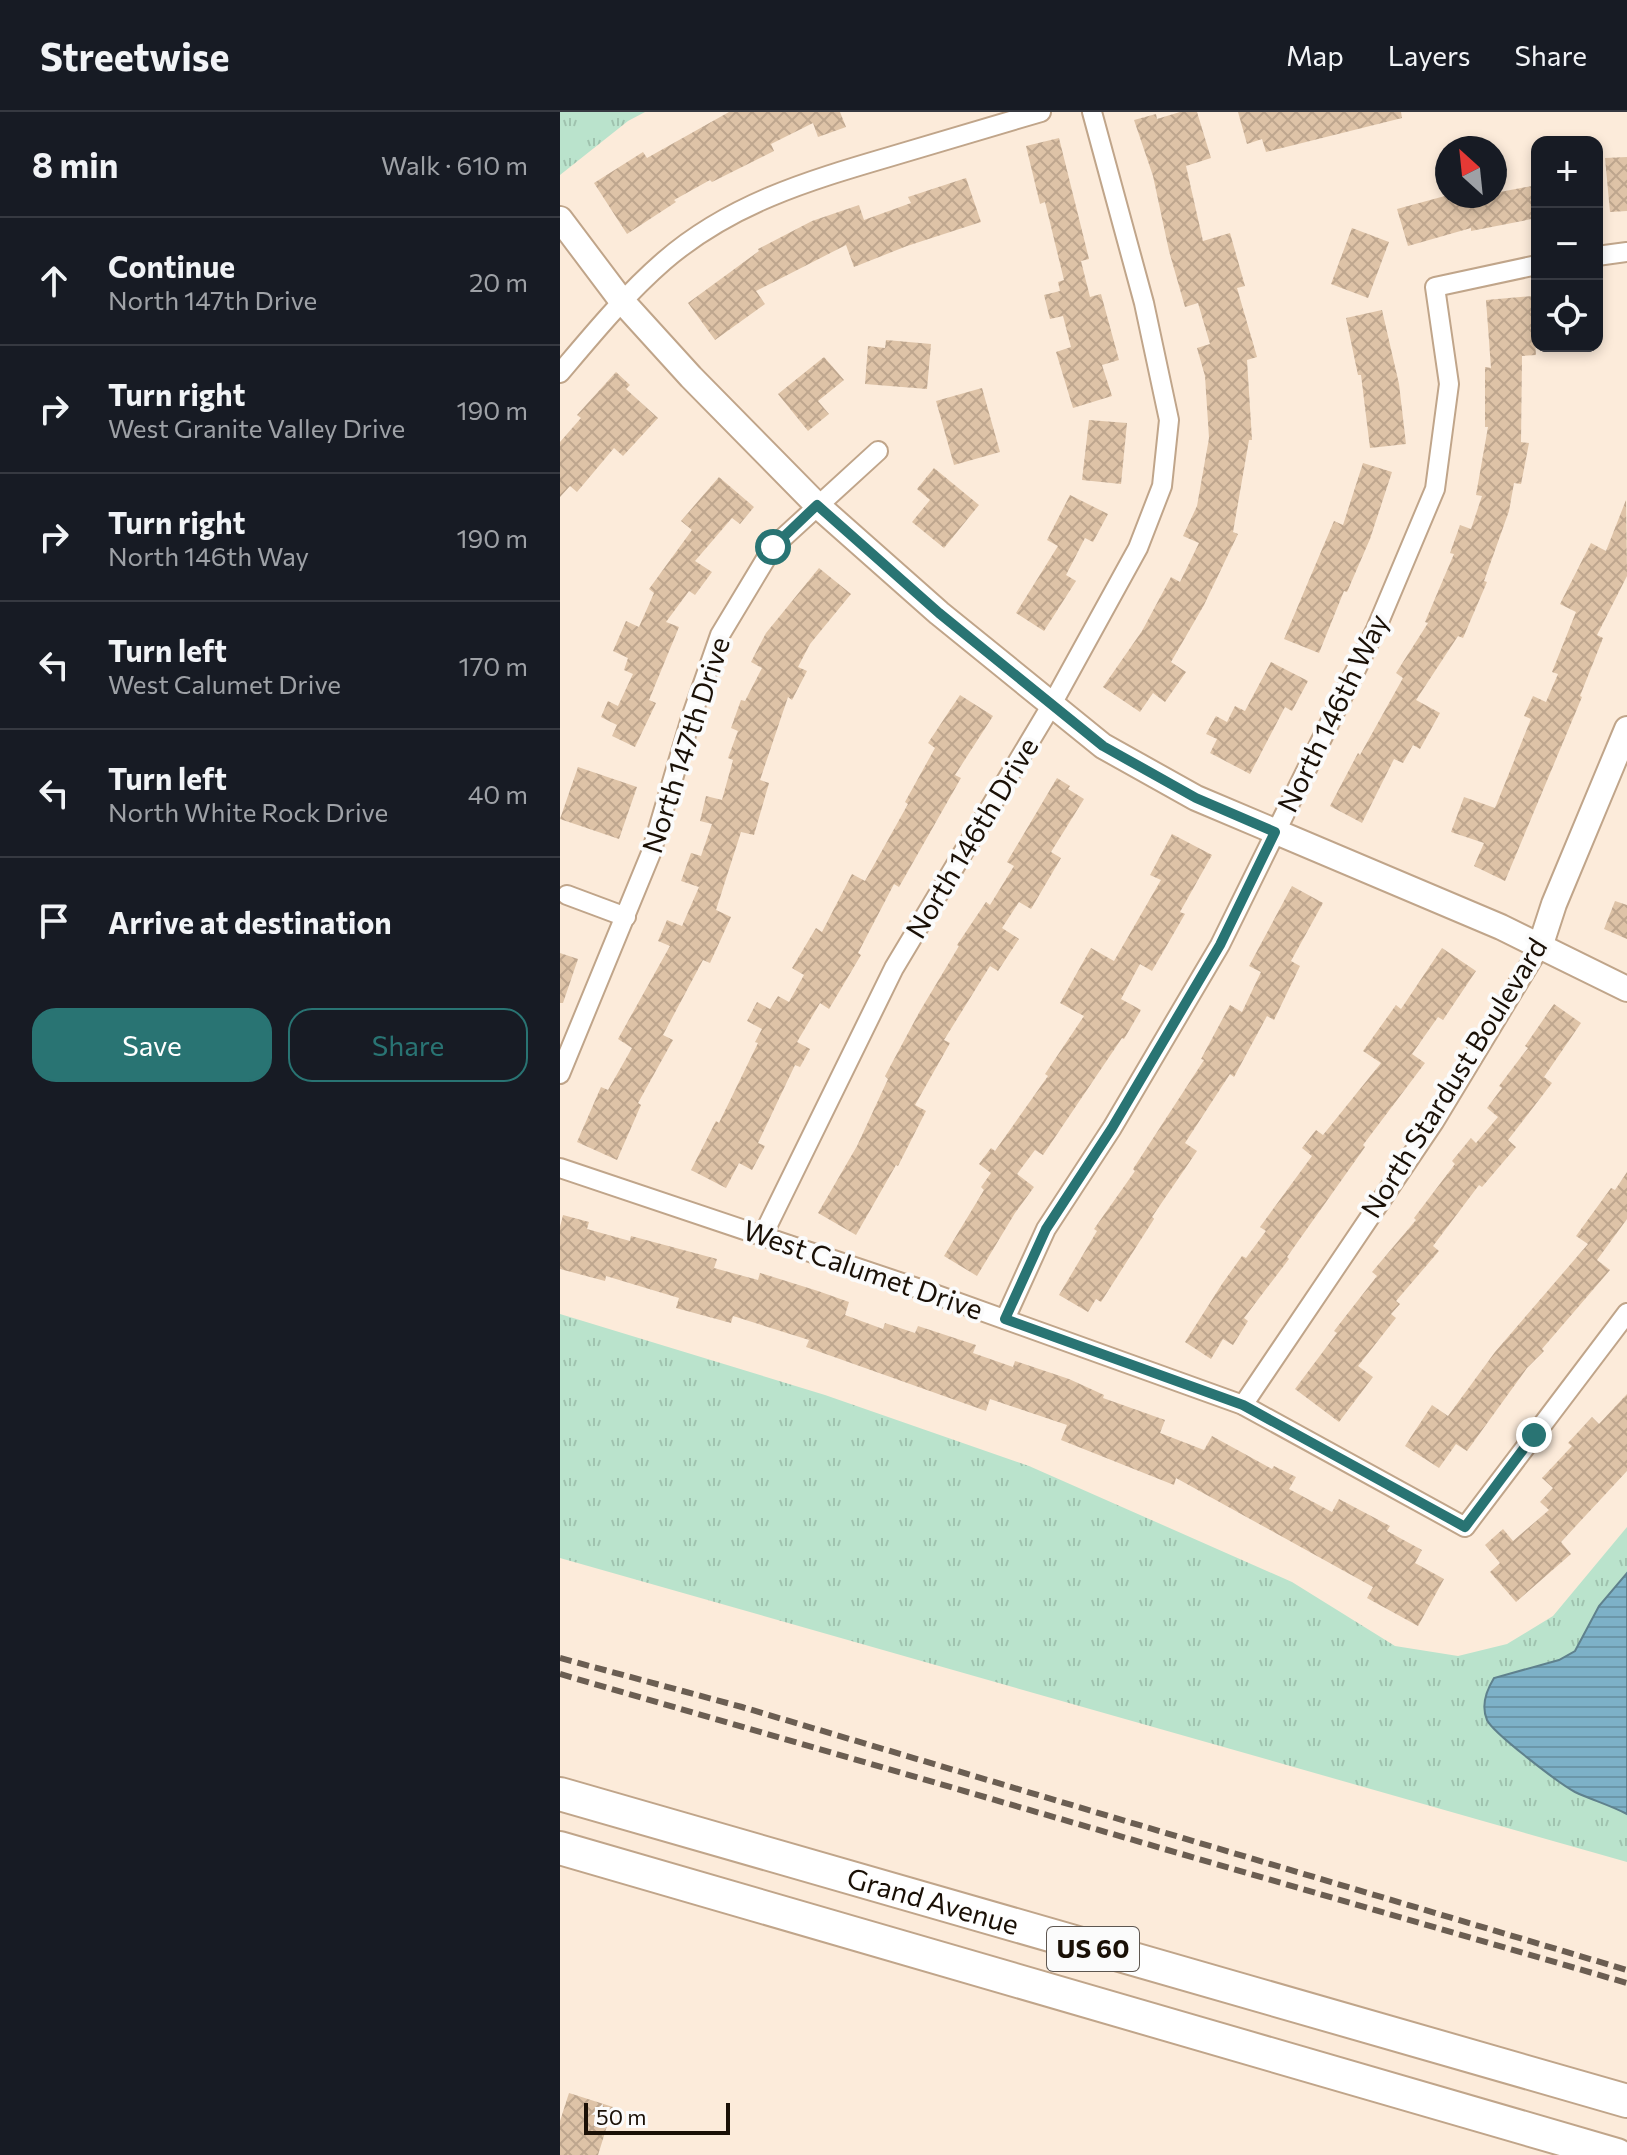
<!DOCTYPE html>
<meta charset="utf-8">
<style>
:root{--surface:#171b24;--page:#20242c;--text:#f1f3f6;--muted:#9ea1a6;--line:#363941;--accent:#297473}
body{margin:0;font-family:Commissioner,sans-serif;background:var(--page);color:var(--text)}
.controls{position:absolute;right:24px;top:24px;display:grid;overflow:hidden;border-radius:16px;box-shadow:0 4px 12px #0003}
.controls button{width:72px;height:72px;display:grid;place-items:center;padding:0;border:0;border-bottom:2px solid var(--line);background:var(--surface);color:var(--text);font:40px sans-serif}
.compass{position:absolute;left:875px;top:24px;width:72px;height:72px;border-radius:50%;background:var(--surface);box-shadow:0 4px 12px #0003;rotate:333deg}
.scale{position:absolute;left:24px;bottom:20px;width:146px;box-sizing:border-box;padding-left:8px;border:4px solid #1a1006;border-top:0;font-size:22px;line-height:28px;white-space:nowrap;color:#1a1006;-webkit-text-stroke:6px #fbfbfb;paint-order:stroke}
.stop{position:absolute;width:24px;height:24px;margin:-18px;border:6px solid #297473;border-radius:50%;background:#fff}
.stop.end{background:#297473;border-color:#fff;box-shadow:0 2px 8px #0008}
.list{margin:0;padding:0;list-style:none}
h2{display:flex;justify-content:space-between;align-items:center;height:104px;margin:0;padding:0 32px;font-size:34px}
h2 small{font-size:26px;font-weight:400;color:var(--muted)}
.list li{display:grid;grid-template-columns:52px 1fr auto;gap:24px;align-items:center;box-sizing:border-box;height:128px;padding:0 32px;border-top:2px solid var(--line)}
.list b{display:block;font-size:30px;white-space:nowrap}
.list p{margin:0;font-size:26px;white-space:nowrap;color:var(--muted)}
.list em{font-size:26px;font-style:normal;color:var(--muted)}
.actions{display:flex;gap:16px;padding:24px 32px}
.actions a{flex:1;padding:18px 0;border:2px solid var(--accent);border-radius:24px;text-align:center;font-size:28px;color:var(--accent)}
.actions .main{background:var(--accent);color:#fff}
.icon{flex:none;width:44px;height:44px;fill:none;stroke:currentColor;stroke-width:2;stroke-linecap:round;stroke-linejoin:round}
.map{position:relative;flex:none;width:1067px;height:2043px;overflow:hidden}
header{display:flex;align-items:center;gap:48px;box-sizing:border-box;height:112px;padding:0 40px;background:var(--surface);border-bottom:2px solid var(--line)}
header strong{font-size:38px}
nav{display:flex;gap:44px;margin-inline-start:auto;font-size:28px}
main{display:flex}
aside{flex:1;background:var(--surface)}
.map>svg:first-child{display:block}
</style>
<header>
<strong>Streetwise</strong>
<nav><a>Map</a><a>Layers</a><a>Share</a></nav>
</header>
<main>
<aside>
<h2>8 min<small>Walk · 610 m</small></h2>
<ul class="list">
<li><svg class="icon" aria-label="ahead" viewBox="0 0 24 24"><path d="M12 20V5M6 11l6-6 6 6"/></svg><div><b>Continue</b><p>North 147th Drive</p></div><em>20 m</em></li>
<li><svg class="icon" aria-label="right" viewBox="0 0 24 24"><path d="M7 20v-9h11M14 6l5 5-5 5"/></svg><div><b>Turn right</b><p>West Granite Valley Drive</p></div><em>190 m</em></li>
<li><svg class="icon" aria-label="right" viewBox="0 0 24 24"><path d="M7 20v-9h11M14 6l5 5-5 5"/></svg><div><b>Turn right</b><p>North 146th Way</p></div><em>190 m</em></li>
<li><svg class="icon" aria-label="left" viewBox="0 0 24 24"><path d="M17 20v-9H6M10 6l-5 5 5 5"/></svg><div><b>Turn left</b><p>West Calumet Drive</p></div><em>170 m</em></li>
<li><svg class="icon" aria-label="left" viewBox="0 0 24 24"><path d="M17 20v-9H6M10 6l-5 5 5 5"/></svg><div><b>Turn left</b><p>North White Rock Drive</p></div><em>40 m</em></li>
<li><svg class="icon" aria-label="arrive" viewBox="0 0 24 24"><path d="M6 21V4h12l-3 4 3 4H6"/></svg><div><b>Arrive at destination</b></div></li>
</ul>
<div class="actions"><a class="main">Save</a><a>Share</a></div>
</aside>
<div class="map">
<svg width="1067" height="2043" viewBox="0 0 1067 2043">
<defs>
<pattern id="grass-tufts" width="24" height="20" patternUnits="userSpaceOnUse" patternTransform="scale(2)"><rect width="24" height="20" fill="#bae3cc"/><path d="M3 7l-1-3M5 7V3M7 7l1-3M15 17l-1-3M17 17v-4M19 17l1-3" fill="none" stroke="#9fc2ae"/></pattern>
<pattern id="water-rules" width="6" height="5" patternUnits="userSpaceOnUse" patternTransform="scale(2)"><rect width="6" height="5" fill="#7db1c7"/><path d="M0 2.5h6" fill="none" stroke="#6b97a9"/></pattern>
<pattern id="building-cross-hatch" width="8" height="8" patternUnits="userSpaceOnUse" patternTransform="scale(2)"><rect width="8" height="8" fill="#dec3a7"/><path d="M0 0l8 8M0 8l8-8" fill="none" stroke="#bea68e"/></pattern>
</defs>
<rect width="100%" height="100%" fill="#fcebda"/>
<g fill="url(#grass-tufts)">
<polygon points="0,0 85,0 68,9 0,63"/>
<polygon points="0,1202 265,1283 469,1354 732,1470 835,1534 898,1544 947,1532 993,1504 1067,1415 1067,1750 0,1446"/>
</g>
<path fill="url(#water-rules)" stroke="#5f818d" stroke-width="2" d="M1067 1461V1702C1050 1693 1032 1688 1015 1680 1000 1672 933 1621 927 1608 921 1594 926 1579 934 1566L999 1548 1015 1539 1039 1494Z"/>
<g fill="url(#building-cross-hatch)">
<polygon points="169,0 280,0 286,15 258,25 253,11 211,32 214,39 152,70 150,68 114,88 116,90 67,122 34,71 83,40 87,46"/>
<polygon points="620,0 637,0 651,46 626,54 643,129 670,121 685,174 677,176 697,245 687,248 692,328 689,328 673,420 678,422 644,493 611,550 626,560 605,590 593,581 580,600 543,575 582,519 611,465 620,470 639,431 623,424 637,394 649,326 645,264 637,236 650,232 638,191 625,195 609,139 593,64 574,8 596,2 597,7"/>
<polygon points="678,0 841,0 842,6 706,40 702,27 687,32"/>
<polygon points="499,26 529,147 521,149 530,185 541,182 559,248 542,253 552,284 513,296 496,240 511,235 503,204 490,207 484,183 500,179 498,170 504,168 485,90 480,92 466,34"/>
<polygon points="1067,45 1067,99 1050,100 1045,46"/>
<polygon points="406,66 421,110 347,134 294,155 286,133 196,179 205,192 155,228 128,191 199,139 198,137 252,109 299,93 304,108 351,91 348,85"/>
<polygon points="977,73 977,106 911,119 911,116 848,134 837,97 885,84 897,84 898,87 935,84 935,81"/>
<polygon points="792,116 829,130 808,186 771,172"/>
<polygon points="972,184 976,243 962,244 961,330 969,331 961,372 954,371 949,399 924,469 927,470 903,526 898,524 856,588 880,601 860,637 853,633 843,651 834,647 802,711 770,694 798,641 800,643 843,566 836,561 868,511 865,510 894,442 890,441 900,413 911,417 922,384 916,383 928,315 925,315 925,255 931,256 926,188"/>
<polygon points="822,198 839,272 846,332 810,336 801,263 798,263 786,206"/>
<polygon points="326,228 371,232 367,277 305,272 308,234 325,236"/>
<polygon points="264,245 284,268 258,289 269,302 248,319 218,282"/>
<polygon points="56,260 70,273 66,277 98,306 63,344 54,336 17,380 10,374 0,385 0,330 21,306 17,303"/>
<polygon points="422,276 440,340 394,353 376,289"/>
<polygon points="529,308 567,311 561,372 522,368"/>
<polygon points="803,351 832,360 810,427 787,480 784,479 759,541 724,527 774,409 783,413"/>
<polygon points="374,356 419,393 384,436 352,410 370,388 357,377"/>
<polygon points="159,365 194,395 180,412 172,406 135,449 152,460 135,483 129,479 106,510 119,515 89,588 96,591 75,635 52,624 57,613 41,605 48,589 58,594 73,562 64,558 68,546 53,539 66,509 79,515 94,481 89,477 132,418 121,409"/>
<polygon points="510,383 548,402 533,430 525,426 506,463 516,469 484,519 456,501 498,434 487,428"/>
<polygon points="1066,388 1067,464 1037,523 1043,526 1020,584 1022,585 945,769 914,754 924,731 891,720 904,685 935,696 971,607 964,604 973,584 986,590 998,562 992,560 1016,500 1000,492 1031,431 1046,439"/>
<polygon points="259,456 291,482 250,532 238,555 247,559 232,588 228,585 200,668 209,671 194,723 181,720 156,798 171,805 150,851 143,848 103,923 113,928 78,991 81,993 57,1048 17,1030 41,975 48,978 72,936 58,927 110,834 98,829 107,808 122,814 139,775 121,769 131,741 141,744 152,712 140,709 146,684 162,688 173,648 168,646 178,619 171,616 181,588 185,589 202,556 191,550 206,521"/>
<polygon points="711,550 748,569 732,599 725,595 690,662 650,641 657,627 646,622 656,604 667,610 675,594 685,599"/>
<polygon points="400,583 433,604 395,663 401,666 339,775 334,772 298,841 301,843 269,897 260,891 237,930 250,937 240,955 235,953 198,1031 205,1034 192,1058 179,1051 166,1076 131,1058 156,1009 159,1011 198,931 195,930 202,917 187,909 197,890 210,897 218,884 229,890 244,863 232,856 256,816 262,820 292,762 305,769 348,692 345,690 375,636 368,631"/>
<polygon points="18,655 77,675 59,727 0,707"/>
<polygon points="497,666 510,674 508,677 524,687 491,740 501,746 471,797 459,790 442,816 459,827 438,859 430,854 384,928 390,931 355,993 366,999 338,1054 336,1053 296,1123 258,1101 297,1034 328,967 325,964 360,899 399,834 397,833 426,790 430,793 454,754 447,750"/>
<polygon points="612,722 652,743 620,800 625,802 592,859 580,852 561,887 581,898 564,927 562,926 483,1043 475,1038 457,1062 474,1075 455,1101 417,1164 384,1144 424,1078 421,1075 431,1061 419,1052 431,1036 435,1039 488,964 485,962 524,904 500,891 531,836 554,849 601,768 590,763"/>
<polygon points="732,774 763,791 731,849 740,854 714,908 707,904 674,965 670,962 625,1031 637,1039 592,1105 594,1107 541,1190 536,1187 528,1200 499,1183 537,1119 534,1117 575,1059 573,1057 644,948 641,947 670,893 682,900 701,860 689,854"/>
<polygon points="1055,789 1067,793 1067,827 1044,817"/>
<polygon points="882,836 916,859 883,908 878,905 852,942 865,951 803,1033 805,1035 727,1145 729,1147 684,1206 688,1209 673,1233 663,1227 651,1247 625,1230 662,1172 682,1144 686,1146 706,1119 700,1115 752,1044 742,1036 756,1018 763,1023 821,951 803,939 836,893 841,897"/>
<polygon points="0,841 18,847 3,891 0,891"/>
<polygon points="994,892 1021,911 984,965 992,971 948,1028 956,1035 922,1075 919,1073 873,1134 879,1139 836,1189 840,1192 831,1202 836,1206 798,1254 813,1265 779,1310 735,1277 777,1221 774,1219 817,1164 812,1160 856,1108 854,1106 895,1052 892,1049 911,1026 916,1031 938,1005 927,996 942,976 939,974 968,936 965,934"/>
<polygon points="1067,1060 1067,1107 1037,1148 1050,1158 982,1237 984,1239 967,1256 907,1339 896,1332 879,1356 845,1334 872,1293 888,1304 935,1240 1028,1132 1016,1124 1051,1076 1055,1078"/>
<polygon points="3,1103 29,1110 27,1117 70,1129 71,1124 157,1147 154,1156 198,1168 200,1161 258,1179 289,1190 285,1203 323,1217 325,1211 355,1221 358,1214 416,1233 413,1241 453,1255 455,1249 509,1267 544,1283 543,1286 605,1308 600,1321 644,1338 652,1324 712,1357 714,1354 736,1365 729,1377 772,1400 779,1387 830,1414 827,1419 862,1438 855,1451 884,1467 858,1514 807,1486 813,1475 616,1366 614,1373 501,1328 507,1313 430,1287 426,1299 246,1235 249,1228 173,1204 171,1211 116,1196 119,1186 46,1164 45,1169 0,1157 0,1115"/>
<polygon points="1067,1282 1067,1359 1001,1430 1011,1442 956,1490 930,1460 940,1451 925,1433 943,1417 953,1429 989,1398 980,1390 993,1376 982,1366 1012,1334 1008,1331 1032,1305 1039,1312"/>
<polygon points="9,1981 53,1995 38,2043 0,2043 0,2009"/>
</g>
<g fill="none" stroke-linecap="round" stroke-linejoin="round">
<defs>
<g id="street">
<polyline points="1037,144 1067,140"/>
<path d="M0 261C33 222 65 183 104 149 170 92 247 69 329 45 379 30 430 15 481 0"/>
<polyline points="7,783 66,805"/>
<polyline points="0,962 91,741 131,606 160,523 213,435 318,339"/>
<polyline points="0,1056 363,1178 683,1293 905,1415 1067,1201"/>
<polyline points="203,1123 334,856 491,594 578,436 602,374 609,308 584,191 532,0"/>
<polyline points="445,1207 486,1117 552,1016 660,833 816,517 875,377 889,272 875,175 977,153"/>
<polyline points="683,1293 874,1010 980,835"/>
</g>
<g id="secondary">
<polyline points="0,107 61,188 131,265 257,393 379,501 543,634 636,686 941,815 1067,877"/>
<polyline points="980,835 994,792 1067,617"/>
</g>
<g id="highway">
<path id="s1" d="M0 1682 1067 1989"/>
<polyline points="0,1736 1057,2043"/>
</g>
</defs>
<use href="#street" stroke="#c0a58a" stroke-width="22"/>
<use href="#secondary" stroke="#c0a58a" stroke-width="28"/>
<use href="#highway" stroke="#c0a58a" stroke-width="36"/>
<use href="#street" stroke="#fff" stroke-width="18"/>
<use href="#secondary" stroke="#fff" stroke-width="24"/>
<use href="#highway" stroke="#fff" stroke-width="32"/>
<g stroke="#6b5e52" stroke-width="6" stroke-dasharray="12 6" stroke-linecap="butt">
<polyline points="0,1546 182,1595 1067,1858"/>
<polyline points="0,1562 1067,1871"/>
</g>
</g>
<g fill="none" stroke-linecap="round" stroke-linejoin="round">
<polyline stroke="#297473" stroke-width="10" points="213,435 257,393 379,501 543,634 636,686 715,720 660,833 552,1016 486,1117 445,1207 683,1293 905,1415 974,1323"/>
</g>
<g text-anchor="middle" stroke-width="8" stroke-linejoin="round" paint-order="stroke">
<rect fill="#fbfbfb" stroke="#5e5650" stroke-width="2" x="487" y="1815" width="92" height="44" rx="6"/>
<g font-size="26" font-weight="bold" fill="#1a1006">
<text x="533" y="1846">US 60</text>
</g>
<g font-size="28" fill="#1a1006" stroke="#fbfbfb">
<text transform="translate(773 601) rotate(-64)" y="10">North 146th Way</text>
<text transform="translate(126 633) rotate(-72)" y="10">North 147th Drive</text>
<text transform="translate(412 726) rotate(-59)" y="10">North 146th Drive</text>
<text transform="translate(894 966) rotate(-58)" y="10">North Stardust Boulevard</text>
<text transform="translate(303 1158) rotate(19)" y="10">West Calumet Drive</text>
<text dy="10" stroke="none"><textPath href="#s1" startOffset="388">Grand Avenue</textPath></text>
</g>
</g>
</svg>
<div class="controls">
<button>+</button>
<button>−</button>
<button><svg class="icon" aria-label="locate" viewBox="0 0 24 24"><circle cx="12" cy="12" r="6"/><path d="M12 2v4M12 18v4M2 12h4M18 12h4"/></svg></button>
</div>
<svg class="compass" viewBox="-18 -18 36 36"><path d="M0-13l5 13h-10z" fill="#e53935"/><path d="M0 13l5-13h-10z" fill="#9ea1a6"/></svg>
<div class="scale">50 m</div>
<div class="stop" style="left:213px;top:435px"></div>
<div class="stop end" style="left:974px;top:1323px"></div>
</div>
</main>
